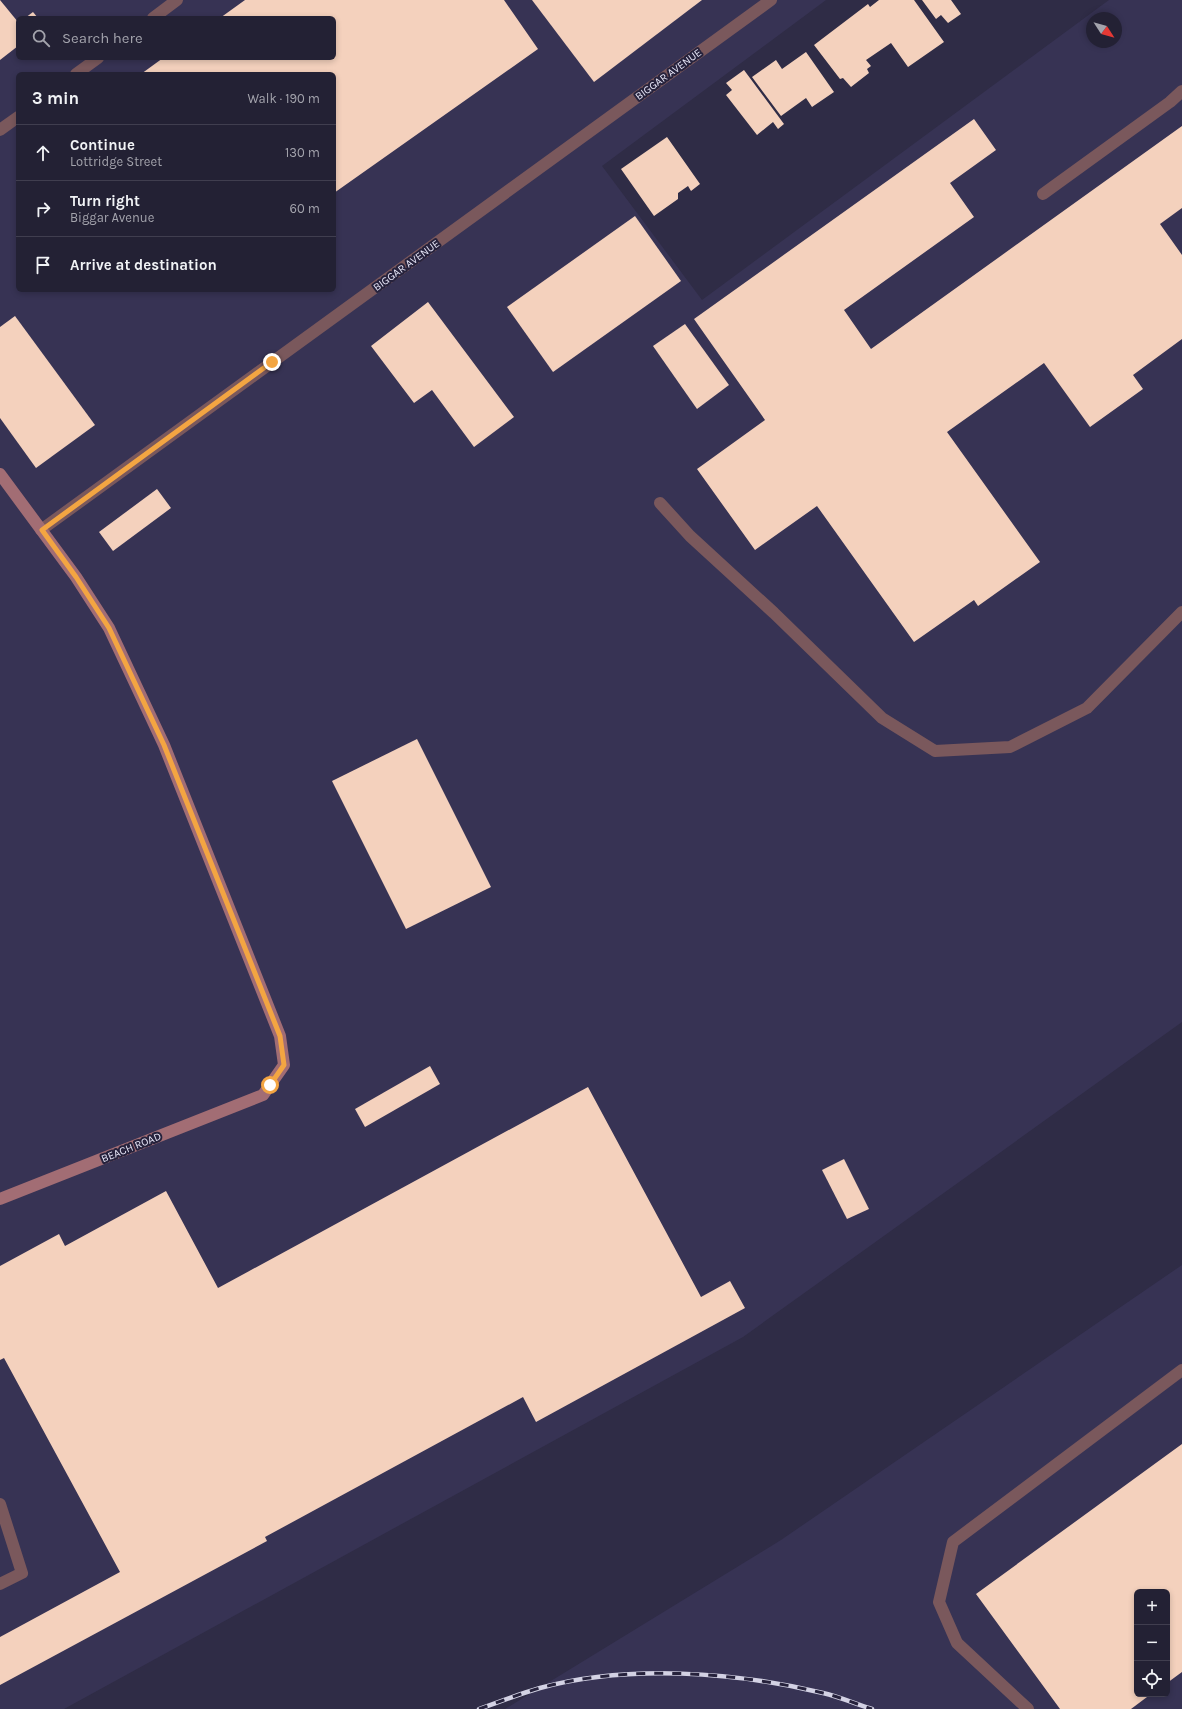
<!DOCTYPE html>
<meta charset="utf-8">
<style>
:root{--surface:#232134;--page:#2b293c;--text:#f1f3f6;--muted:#a3a3ac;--line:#403e4f}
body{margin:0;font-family:Karla,sans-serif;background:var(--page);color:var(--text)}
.controls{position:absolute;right:12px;bottom:12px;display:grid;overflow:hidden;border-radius:6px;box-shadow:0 2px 6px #0003}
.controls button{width:36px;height:36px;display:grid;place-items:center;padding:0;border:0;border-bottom:1px solid var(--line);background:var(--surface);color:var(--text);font:20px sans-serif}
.compass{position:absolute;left:1086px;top:12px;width:36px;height:36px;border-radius:50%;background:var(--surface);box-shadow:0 2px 6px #0003;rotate:126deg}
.stop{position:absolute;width:12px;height:12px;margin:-9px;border:3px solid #f3a542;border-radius:50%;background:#fff}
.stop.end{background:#f3a542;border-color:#fff;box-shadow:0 1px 4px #0008}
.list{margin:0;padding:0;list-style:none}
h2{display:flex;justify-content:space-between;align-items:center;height:52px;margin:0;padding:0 16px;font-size:17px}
h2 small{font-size:13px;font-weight:400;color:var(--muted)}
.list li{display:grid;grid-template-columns:26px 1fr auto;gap:12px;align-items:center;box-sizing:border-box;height:56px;padding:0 16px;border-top:1px solid var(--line)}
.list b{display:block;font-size:15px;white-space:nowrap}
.list p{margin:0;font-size:13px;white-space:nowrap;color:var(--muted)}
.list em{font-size:13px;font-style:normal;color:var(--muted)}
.icon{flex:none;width:22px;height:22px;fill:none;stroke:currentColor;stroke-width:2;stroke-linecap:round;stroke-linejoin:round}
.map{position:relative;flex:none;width:1182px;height:1709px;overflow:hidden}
.search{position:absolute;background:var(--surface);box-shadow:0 2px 6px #0003;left:16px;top:16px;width:320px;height:44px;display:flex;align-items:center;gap:10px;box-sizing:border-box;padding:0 14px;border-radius:6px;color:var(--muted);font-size:15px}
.panel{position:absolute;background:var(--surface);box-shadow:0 2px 6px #0003;left:16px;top:72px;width:320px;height:220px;border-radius:6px}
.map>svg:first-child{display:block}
</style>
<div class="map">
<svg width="1182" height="1709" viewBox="0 0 1182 1709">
<rect width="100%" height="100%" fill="#2f2c46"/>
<g fill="#373354" fill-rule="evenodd">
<path d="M0 0H826L602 166 702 300 1109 0H1182V1022L743 1337 64 1709H0ZM18 18H334V58H18ZM1092 18H1116V42H1092ZM18 74H334V290H18Z"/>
<path d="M1182 1265V1709H505L781 1540ZM1137 1592H1167V1694H1137Z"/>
</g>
<g fill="#f4d1bd">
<polygon points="0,0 18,22 18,46 0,60"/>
<polygon points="245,0 504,0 538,49 334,193 334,74 141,74 163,58 334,58 334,18 220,18"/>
<polygon points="532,0 702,0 594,82"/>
<polygon points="879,0 914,0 944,42 908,67 891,43 866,60 871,66 867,69 869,73 851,87 843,78 840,79 814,45 868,4 870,7"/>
<polygon points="922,0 951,0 961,14 948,23 941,15 936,19"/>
<polygon points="33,12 38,18 25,18"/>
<polygon points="806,52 834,92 812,107 806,98 781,116 752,77 776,60 782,69"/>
<polygon points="744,70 784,124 778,129 773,122 757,135 726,95 732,90 726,83"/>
<polygon points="974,119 996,150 950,183 974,217 844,310 871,349 1182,126 1182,208 1160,224 1182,255 1182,339 1133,375 1143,389 1090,427 1044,363 947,432 1040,562 978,606 974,600 914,642 817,506 755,550 697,469 765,420 694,319"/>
<polygon points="667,137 700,184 691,191 688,186 678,193 678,199 654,216 621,169"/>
<polygon points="635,216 681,281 553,372 507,307"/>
<polygon points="428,302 514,417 474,447 432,390 414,403 371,346"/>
<polygon points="15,316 95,425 36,468 0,418 0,327"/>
<polygon points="685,324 729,385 697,409 653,346"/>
<polygon points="157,489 171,508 113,551 99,532"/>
<polygon points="417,739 491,887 406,929 332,781"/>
<polygon points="430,1066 440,1084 365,1127 355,1109"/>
<polygon points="588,1087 701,1297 730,1281 745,1308 536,1422 523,1397 265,1537 267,1541 0,1685 0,1637 120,1572 4,1358 0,1360 0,1266 59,1234 65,1246 166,1191 218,1288"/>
<polygon points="844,1159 869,1209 847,1219 822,1170"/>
<polygon points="1182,1444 1182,1672 1167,1683 1167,1592 1137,1592 1137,1694 1151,1694 1131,1709 1060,1709 976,1594"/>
</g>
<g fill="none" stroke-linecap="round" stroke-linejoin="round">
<g stroke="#7a585c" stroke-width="12">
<polyline points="1043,194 1170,102 1182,91"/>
<polyline points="660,503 690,536 774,613 882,718 935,751 1010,747 1087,708 1182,612"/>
<polyline points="0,1504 22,1573 0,1584"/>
<polyline points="1028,1709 957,1643 939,1602 953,1542 1182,1370"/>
</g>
<g stroke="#7a585c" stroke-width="12">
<polyline points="153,18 177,0"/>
<polyline points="76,74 98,58"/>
<polyline points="0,130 18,117"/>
<polyline points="41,530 771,0"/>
</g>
<polyline stroke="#a26d74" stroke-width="12" points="0,474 76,577 109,628 164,745 280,1036 284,1065 263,1095 0,1199"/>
<defs>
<path id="rail" d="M479 1709C499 1702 519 1694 540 1688 628 1664 735 1672 823 1693 840 1697 856 1704 872 1709"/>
</defs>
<use href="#rail" stroke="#d3d2e4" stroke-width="4.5"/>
<use href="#rail" stroke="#26223c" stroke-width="3" stroke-dasharray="9" stroke-linecap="butt"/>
</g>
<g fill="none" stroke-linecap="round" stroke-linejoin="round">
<polyline stroke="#f3a542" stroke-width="5" points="270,1085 284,1065 280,1036 164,745 109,628 76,577 42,530 272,362"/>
</g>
<g text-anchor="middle" stroke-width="4" stroke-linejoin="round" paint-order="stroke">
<g font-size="11" fill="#e8e7f8" stroke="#26223c">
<text transform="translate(668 74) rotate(-36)" y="4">BIGGAR AVENUE</text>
<text transform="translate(406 265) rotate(-36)" y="4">BIGGAR AVENUE</text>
<text transform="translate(131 1147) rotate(-22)" y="4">BEACH ROAD</text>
</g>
</g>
</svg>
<div class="controls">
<button>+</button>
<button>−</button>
<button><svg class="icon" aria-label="locate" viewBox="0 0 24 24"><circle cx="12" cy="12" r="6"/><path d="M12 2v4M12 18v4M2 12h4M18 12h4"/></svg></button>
</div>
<svg class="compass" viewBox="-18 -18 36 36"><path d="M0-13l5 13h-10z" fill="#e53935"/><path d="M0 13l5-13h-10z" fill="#a3a3ac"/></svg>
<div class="stop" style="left:270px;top:1085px"></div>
<div class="stop end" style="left:272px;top:362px"></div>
<div class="search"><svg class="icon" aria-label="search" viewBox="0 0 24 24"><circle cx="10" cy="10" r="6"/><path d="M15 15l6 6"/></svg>Search here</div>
<section class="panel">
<h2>3 min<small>Walk · 190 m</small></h2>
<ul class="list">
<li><svg class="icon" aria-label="ahead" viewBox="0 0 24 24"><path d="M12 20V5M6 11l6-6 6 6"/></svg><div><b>Continue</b><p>Lottridge Street</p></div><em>130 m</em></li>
<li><svg class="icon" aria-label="right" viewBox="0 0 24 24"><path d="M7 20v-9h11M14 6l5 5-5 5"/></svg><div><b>Turn right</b><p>Biggar Avenue</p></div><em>60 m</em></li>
<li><svg class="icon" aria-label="arrive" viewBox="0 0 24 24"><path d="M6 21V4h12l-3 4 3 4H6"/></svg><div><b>Arrive at destination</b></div></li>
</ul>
</section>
</div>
